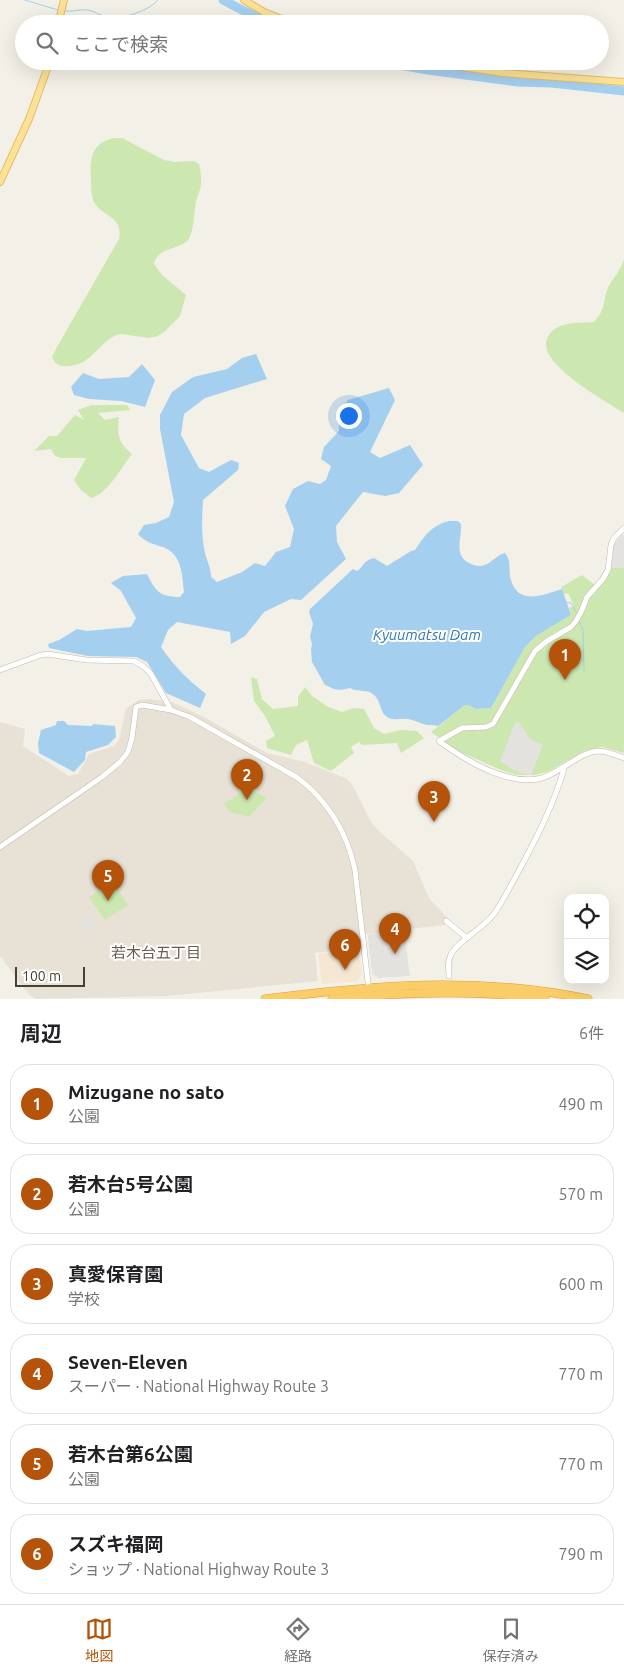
<!DOCTYPE html>
<html lang="ja">
<meta charset="utf-8">
<style>
:root{--surface:#fff;--page:#f2f2f2;--text:#202124;--muted:#757577;--line:#e0e0e0;--accent:#b45309}
body{margin:0;font-family:Ubuntu,"Noto Sans JP",sans-serif;background:var(--page);color:var(--text)}
.controls{position:absolute;right:15px;bottom:15px;display:grid;overflow:hidden;border-radius:10px;box-shadow:0 5px 20px #0002}
.controls button{width:45px;height:45px;display:grid;place-items:center;padding:0;border:0;border-bottom:1px solid var(--line);background:var(--surface);color:var(--text);font:25px sans-serif}
.scale{position:absolute;left:15px;bottom:12px;width:70px;box-sizing:border-box;padding-left:5px;border:2px solid #464036;border-top:0;font-size:14px;line-height:18px;white-space:nowrap;color:#464036;-webkit-text-stroke:4px #fff;paint-order:stroke}
.you{position:absolute;left:348px;top:415px;width:18px;height:18px;margin:-12px;border:4px solid #fff;border-radius:50%;background:#1a73e8;box-shadow:0 0 0 8px #1a73e833}
.badge{display:grid;place-items:center;width:32px;height:32px;border-radius:50%;background:var(--accent);color:#fff;font-size:16px;font-weight:700}
.pin{position:absolute;translate:-50% -41px;filter:drop-shadow(0 1px 2px #0008)}
.pin::after{content:'';position:absolute;top:26px;width:18px;height:15px;background:inherit;clip-path:polygon(0 0,100% 0,50% 100%)}
.list{margin:0;padding:0;list-style:none}
h2{display:flex;justify-content:space-between;align-items:center;height:65px;margin:0;padding:0 20px;font-size:21px}
h2 small{font-size:16px;font-weight:400;color:var(--muted)}
.list li{display:grid;grid-template-columns:32px 1fr auto;gap:15px;align-items:center;box-sizing:border-box;height:80px;margin:0 10px 10px;padding:0 10px;border:1px solid var(--line);border-radius:20px}
.list b{display:block;font-size:19px;white-space:nowrap}
.list p{margin:0;font-size:16px;white-space:nowrap;color:var(--muted)}
.list em{font-size:16px;font-style:normal;color:var(--muted)}
.icon{flex:none;width:28px;height:28px;fill:none;stroke:currentColor;stroke-width:2;stroke-linecap:round;stroke-linejoin:round}
.map{position:relative;flex:none;width:624px;height:999px;overflow:hidden}
.search{position:absolute;background:var(--surface);box-shadow:0 5px 20px #0002;left:15px;right:15px;top:15px;height:55px;display:flex;align-items:center;gap:12px;box-sizing:border-box;padding:0 18px;border-radius:28px;color:var(--muted);font-size:19px}
.sheet{height:605px;background:var(--surface)}
nav{display:flex;justify-content:space-around;align-items:center;box-sizing:border-box;height:70px;border-top:1px solid var(--line);background:var(--surface);font-size:14px;color:var(--muted)}
nav a{display:grid;justify-items:center;gap:2px}
nav .on{color:var(--accent)}
.map>svg:first-child{display:block}
</style>
<div class="map">
<svg width="624" height="999" viewBox="0 0 624 999">
<rect width="100%" height="100%" fill="#f3f0e7"/>
<polygon fill="#e7e2d5" points="149,699 172,702 202,716 267,753 305,762 347,779 353,786 371,822 380,832 413,861 429,898 453,924 357,935 358,940 353,940 355,948 315,953 318,981 167,996 36,999 29,995 0,956 0,722 25,729 23,746 69,776 78,774 89,754 114,746 119,740 126,709 138,700"/>
<polygon fill="#f5e7d2" points="358,949 362,975 357,981 322,984 318,954"/>
<g fill="#cde7b0">
<path d="M114 138H122L164 160 175 162 194 161 199 164C201 170 201 177 201 183 201 190 197 196 196 202 194 212 194 233 188 240 179 250 157 247 154 264L162 275 186 295 180 316 165 331 158 336 149 338 121 334C105 337 97 354 83 362 73 367 56 370 52 357L57 347 119 239C124 215 100 217 93 200 91 194 91 186 91 180 90 160 90 143 114 138Z"/>
<path d="M624 259V413C606 401 537 364 547 339 554 321 577 323 594 322 607 308 602 302 608 288 613 277 621 271 624 259Z"/>
<path d="M92 405H127L130 410 98 413 105 420 119 417C117 435 118 442 132 454 121 467 109 493 91 498L81 490 74 480 86 458H61L55 456 51 449 34 451 49 436H57L75 415 84 420 78 410Z"/>
<polygon points="606,568 624,568 624,753 602,747 584,751 550,771 535,775 517,775 503,771 458,751 431,732 465,705 468,705 476,709 491,708 525,647 536,636 571,615 569,608 574,606 568,593 564,594 561,587 582,575 595,585"/>
<polygon points="251,677 257,679 262,699 273,709 298,706 298,697 305,687 312,696 328,707 342,712 354,708 364,709 374,728 384,734 401,730 417,731 424,738 401,753 397,743 362,745 359,742 351,747 354,753 331,771 314,763 307,740 296,745 291,755 267,748 266,741 275,736 265,716 254,701"/>
<polygon points="248,788 267,798 249,817 230,812 224,804"/>
<polygon points="112,881 128,905 105,920 89,897"/>
</g>
<g fill="#e4e2df">
<polygon points="621,535 624,535 624,568 606,568 611,549"/>
<polygon points="519,722 530,739 543,745 531,775 517,772 500,761 515,723"/>
<polygon points="89,917 95,926 85,933 79,924"/>
<polygon points="404,930 410,976 379,978 372,974 368,936 369,934"/>
</g>
<g fill="#a4cfef">
<path d="M256 354 267 379 205 398 184 414 181 435 199 468 209 472 231 460 239 463 238 470 203 500C202 518 201 536 205 553 207 562 211 567 211 577L217 582 242 572 255 563 265 566 276 552 290 547 294 529 285 506 293 489 308 481 320 484 326 480 331 466 321 459 324 447 339 431 338 410 348 400 389 388 395 400 370 452 380 458 410 445 423 465 399 493 385 496 363 492 336 526 337 542 346 559 301 600 291 599 264 612 245 636 231 644 230 632 177 622 168 630 161 647C174 666 188 680 206 694L200 708 166 693 147 662 136 657 88 656 49 648 48 644 59 640 77 629 87 631 131 627 136 618 121 591 111 583 123 576 147 574C155 591 160 597 180 597L184 592C182 574 182 554 163 547 153 544 145 542 138 534L144 525 156 523 169 517 174 502 160 429V415L172 392 193 377 227 369 242 358Z"/>
<polygon points="142,364 155,380 145,407 121,401 89,399 74,395 71,387 83,373 99,379 129,377"/>
<path d="M449 521H458L461 524C462 539 453 554 469 563 475 566 479 567 485 565 492 562 497 555 505 553 511 560 509 568 510 576 516 606 541 596 562 589L571 615 536 636 525 647 491 708 476 709 468 705H465L438 726C434 725 431 725 427 725 421 724 415 720 408 719 402 718 396 721 389 718 379 713 382 703 375 696 368 688 358 693 350 688L341 690 334 689 325 685 312 662 311 650 312 644 310 637 313 624 309 612 310 609 353 569 357 571C364 567 362 561 374 558L387 566 411 551 415 550C424 536 432 525 449 521Z"/>
<polygon points="57,721 64,721 68,725 92,726 93,724 115,726 116,737 108,745 86,752 85,760 74,772 39,753 38,743 41,730 56,725"/>
</g>
<g fill="none" stroke-linecap="round" stroke-linejoin="round">
<g stroke="#a4cfef" stroke-width="1">
<polyline points="25,0 58,10"/>
<path d="M64 11C72 12 80 9 88 10 95 11 100 16 107 17 121 20 149 11 158 0"/>
<polyline points="565,602 571,603 577,614"/>
<polyline points="579,620 583,631 584,671"/>
</g>
<g stroke="#a4cfef" stroke-width="9">
<polyline points="223,0 244,11 275,24"/>
<polyline points="377,61 428,70 518,82 552,83 624,91"/>
</g>
<defs>
<g id="minor">
<path d="M624 528 614 538 611 545 608 570 603 579 587 597 582 610 576 621 571 627 547 641 535 651 493 724 486 727 462 728 439 741C465 760 509 787 542 778 560 773 580 752 598 751 607 751 616 755 624 758"/>
<polyline points="0,670 41,655 48,654 86,660 134,661 143,666 151,674 171,710"/>
<path d="M0 847 102 777 120 762 128 752 132 738 136 707 142 705 171 710 190 717 298 778C329 802 347 832 355 870L369 991"/>
<polyline points="446,921 467,938"/>
<path d="M449 976C449 970 447 963 450 957 455 942 483 929 494 914 502 903 508 890 515 878 534 843 553 807 564 769"/>
</g>
<g id="major">
<polyline points="244,0 264,12 294,24"/>
<polyline points="58,24 64,0"/>
<polyline points="423,61 503,73 624,82"/>
<polyline points="0,182 29,119 50,61"/>
</g>
<g id="highway">
<path d="M265 999C375 985 478 976 588 999"/>
<path d="M332 999C403 992 475 989 545 999"/>
</g>
</defs>
<use href="#minor" stroke="#c1baac" stroke-width="6"/>
<use href="#major" stroke="#e2bf66" stroke-width="8"/>
<use href="#highway" stroke="#dba239" stroke-width="9"/>
<use href="#minor" stroke="#fff" stroke-width="5"/>
<use href="#major" stroke="#fce196" stroke-width="6"/>
<use href="#highway" stroke="#fbcd69" stroke-width="8"/>
</g>
<g text-anchor="middle" stroke-width="4" stroke-linejoin="round" paint-order="stroke">
<g font-size="15" font-style="italic" fill="#3178b0" stroke="#fff">
<text x="427" y="640">Kyuumatsu Dam</text>
</g>
<g font-size="15" fill="#695e4d" stroke="#fff">
<text x="156" y="958">若木台五丁目</text>
</g>
</g>
</svg>
<div class="controls">
<button><svg class="icon" aria-label="locate" viewBox="0 0 24 24"><circle cx="12" cy="12" r="6"/><path d="M12 2v4M12 18v4M2 12h4M18 12h4"/></svg></button>
<button><svg class="icon" aria-label="layers" viewBox="0 0 24 24"><path d="M12 4l9 5-9 5-9-5zM3 14l9 5 9-5"/></svg></button>
</div>
<div class="scale">100 m</div>
<div class="you"></div>
<div class="pin badge" style="left:565px;top:680px">1</div>
<div class="pin badge" style="left:247px;top:800px">2</div>
<div class="pin badge" style="left:434px;top:822px">3</div>
<div class="pin badge" style="left:395px;top:954px">4</div>
<div class="pin badge" style="left:108px;top:901px">5</div>
<div class="pin badge" style="left:345px;top:970px">6</div>
<div class="search"><svg class="icon" aria-label="search" viewBox="0 0 24 24"><circle cx="10" cy="10" r="6"/><path d="M15 15l6 6"/></svg>ここで検索</div>
</div>
<section class="sheet">
<h2>周辺<small>6件</small></h2>
<ul class="list">
<li><span class="badge">1</span><div><b>Mizugane no sato</b><p>公園</p></div><em>490 m</em></li>
<li><span class="badge">2</span><div><b>若木台5号公園</b><p>公園</p></div><em>570 m</em></li>
<li><span class="badge">3</span><div><b>真愛保育園</b><p>学校</p></div><em>600 m</em></li>
<li><span class="badge">4</span><div><b>Seven-Eleven</b><p>スーパー · National Highway Route 3</p></div><em>770 m</em></li>
<li><span class="badge">5</span><div><b>若木台第6公園</b><p>公園</p></div><em>770 m</em></li>
<li><span class="badge">6</span><div><b>スズキ福岡</b><p>ショップ · National Highway Route 3</p></div><em>790 m</em></li>
</ul>
</section>
<nav>
<a class="on"><svg class="icon" aria-label="map" viewBox="0 0 24 24"><path d="M3 6l6-2 6 2 6-2v14l-6 2-6-2-6 2zM9 4v14M15 6v14"/></svg>地図</a>
<a><svg class="icon" aria-label="directions" viewBox="0 0 24 24"><path d="M12 3l9 9-9 9-9-9zM9 14v-3h6M13 9l2 2-2 2"/></svg>経路</a>
<a><svg class="icon" aria-label="saved" viewBox="0 0 24 24"><path d="M7 4h10v16l-5-4-5 4z"/></svg>保存済み</a>
</nav>
